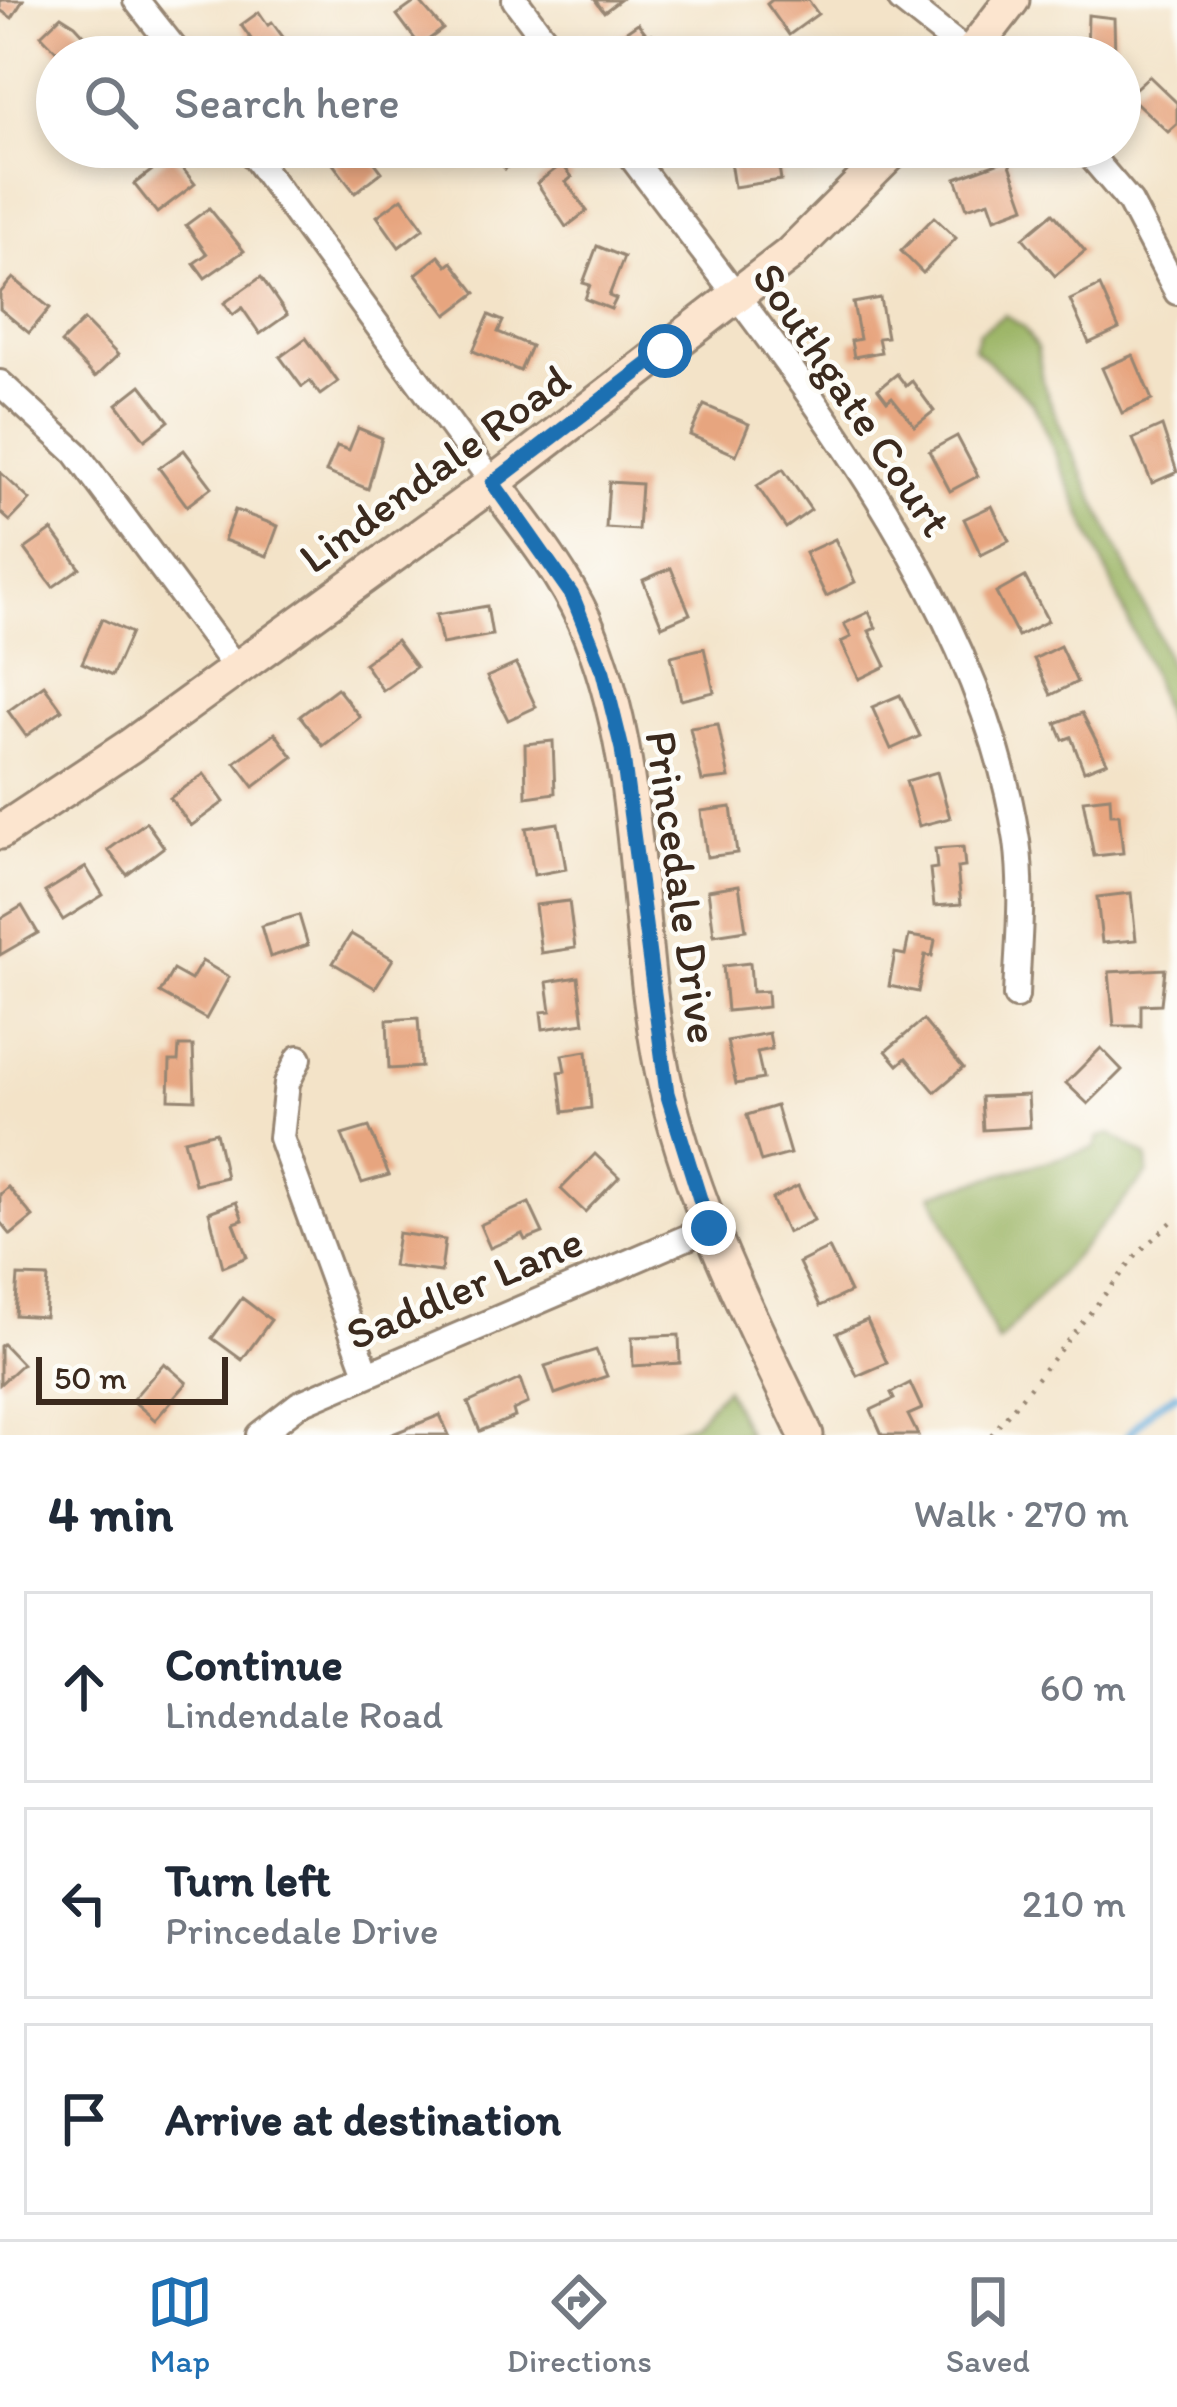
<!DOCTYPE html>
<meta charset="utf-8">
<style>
:root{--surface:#fff;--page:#f6f6f7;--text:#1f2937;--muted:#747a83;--line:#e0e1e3;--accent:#1f6fb2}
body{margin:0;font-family:Itim,sans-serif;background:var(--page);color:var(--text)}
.scale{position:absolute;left:36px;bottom:30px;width:192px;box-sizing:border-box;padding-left:12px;border:6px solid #3b2a1e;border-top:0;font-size:33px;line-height:42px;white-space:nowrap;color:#3b2a1e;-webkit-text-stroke:9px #fdfcf7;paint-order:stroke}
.stop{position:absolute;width:36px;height:36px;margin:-27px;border:9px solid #1f6fb2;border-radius:50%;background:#fff}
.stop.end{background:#1f6fb2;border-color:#fff;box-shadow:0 3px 12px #0008}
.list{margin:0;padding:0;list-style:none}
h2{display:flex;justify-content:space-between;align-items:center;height:156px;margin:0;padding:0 48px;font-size:51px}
h2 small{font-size:39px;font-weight:400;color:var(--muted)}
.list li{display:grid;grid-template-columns:78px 1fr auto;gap:36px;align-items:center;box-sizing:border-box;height:192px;margin:0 24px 24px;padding:0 24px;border:3px solid var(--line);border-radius:0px}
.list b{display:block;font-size:45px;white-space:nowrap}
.list p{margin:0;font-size:39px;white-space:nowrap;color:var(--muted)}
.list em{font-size:39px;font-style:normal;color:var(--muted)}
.icon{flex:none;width:66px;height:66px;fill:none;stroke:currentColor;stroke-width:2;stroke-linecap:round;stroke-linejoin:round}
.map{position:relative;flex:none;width:1177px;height:1435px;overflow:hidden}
.search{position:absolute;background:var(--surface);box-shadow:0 6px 18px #0003;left:36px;right:36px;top:36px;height:132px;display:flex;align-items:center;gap:30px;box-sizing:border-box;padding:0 42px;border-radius:66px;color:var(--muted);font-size:45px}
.sheet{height:804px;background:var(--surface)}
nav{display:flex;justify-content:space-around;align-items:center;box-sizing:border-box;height:168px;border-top:3px solid var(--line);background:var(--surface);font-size:33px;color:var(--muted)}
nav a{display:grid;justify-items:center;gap:6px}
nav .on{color:var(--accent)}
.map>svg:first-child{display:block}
</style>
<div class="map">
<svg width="1177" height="1435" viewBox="0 0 1177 1435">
<rect width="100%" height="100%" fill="#fdfcf7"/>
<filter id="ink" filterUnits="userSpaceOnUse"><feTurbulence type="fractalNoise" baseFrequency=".00833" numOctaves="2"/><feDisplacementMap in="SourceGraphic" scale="24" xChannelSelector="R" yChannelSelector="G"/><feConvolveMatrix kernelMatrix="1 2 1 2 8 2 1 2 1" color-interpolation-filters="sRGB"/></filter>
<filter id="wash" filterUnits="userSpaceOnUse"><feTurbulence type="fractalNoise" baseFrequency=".004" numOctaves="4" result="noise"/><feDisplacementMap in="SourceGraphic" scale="48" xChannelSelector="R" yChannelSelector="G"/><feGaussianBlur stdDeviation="2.7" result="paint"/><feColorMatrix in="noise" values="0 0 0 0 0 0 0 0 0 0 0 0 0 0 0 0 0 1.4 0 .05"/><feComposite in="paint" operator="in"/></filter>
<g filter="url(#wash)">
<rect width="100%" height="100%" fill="#f3e3c8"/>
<g fill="#9db667" stroke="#6c7042" stroke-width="3">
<polygon points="1005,315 1023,327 1037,348 1044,386 1064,435 1159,637 1177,687 1177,756 1152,675 1033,403 974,348 979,332"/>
<polygon points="1111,1134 1147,1157 1148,1173 998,1343 932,1194 1095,1148 1099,1137"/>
<polygon points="725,1388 748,1435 661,1435 694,1423"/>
</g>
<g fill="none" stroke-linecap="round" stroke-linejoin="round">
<polyline stroke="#60a8d7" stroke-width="8" points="1128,1435 1154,1407 1177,1394"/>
</g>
<g id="blocks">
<g fill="#e7a57f">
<polygon points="0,0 23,0 12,18 0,10"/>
<polygon points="418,0 443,29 420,46 397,15"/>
<polygon points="595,0 620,0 604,12"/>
<polygon points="772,0 808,0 818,14 789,35 767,4"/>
<polygon points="259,12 268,25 272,22 294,52 264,57 241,25"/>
<polygon points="1088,15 1114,18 1115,57 1087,57"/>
<polygon points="61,16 75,25 101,53 62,57 41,35"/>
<polygon points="638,23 648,36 652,34 669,57 628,54 616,38"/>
<polygon points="1149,76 1177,103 1177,124 1168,132 1128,95"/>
<polygon points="329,147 363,147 382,172 355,193 333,164 339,160"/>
<polygon points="488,147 534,147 505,169"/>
<polygon points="776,148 781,180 734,187 729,155"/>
<polygon points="172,155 195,184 157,213 134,184"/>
<polygon points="1008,159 1025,207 995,218 989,201 967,208 956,178"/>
<polygon points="562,164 572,177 566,182 587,211 566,227 537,183"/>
<polygon points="402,198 424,228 399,247 377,216"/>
<polygon points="209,208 244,251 205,278 194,263 207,254 186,225"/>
<polygon points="1053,213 1085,251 1055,276 1023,238"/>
<polygon points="934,217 956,238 923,273 901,251"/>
<polygon points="597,246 624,257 609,296 616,299 611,309 585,299 590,285 583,283"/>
<polygon points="439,256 447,266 452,262 476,293 447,315 416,274"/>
<polygon points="261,277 287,315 260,334 242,308 233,315 224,303"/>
<polygon points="13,278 50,308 29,333 0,309 0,293"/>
<polygon points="1100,286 1119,329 1089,343 1070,300"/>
<polygon points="880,298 887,337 878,338 881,352 854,357 851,341 860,339 853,303"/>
<polygon points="489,315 503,321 498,332 531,346 520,371 473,351"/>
<polygon points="84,320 118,355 95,377 61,343"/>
<polygon points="306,338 338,382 320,395 310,381 302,387 280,357"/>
<polygon points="1133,355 1152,400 1122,413 1102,368"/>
<polygon points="897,374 906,386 912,381 934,411 915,426 892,397 887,401 878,389"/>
<polygon points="141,385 169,421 145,440 117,404"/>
<polygon points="704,405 749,424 736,455 690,435"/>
<polygon points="1162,426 1177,472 1152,483 1133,439"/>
<polygon points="358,428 382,438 368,489 326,472 337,446 349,450"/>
<polygon points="957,436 978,476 950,491 929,451"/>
<polygon points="184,450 212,487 187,506 159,468"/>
<polygon points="783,469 811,510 786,528 757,486"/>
<polygon points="0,472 30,500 10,521 0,512"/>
<polygon points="609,482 641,484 638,530 606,528"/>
<polygon points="992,506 1009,541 981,555 964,519"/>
<polygon points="235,510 278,526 267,556 224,540"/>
<polygon points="52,530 80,568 53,587 25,549"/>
<polygon points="835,539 855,582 826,596 805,553"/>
<polygon points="671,568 690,614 662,626 643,580"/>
<polygon points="1025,577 1048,621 1018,636 996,593"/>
<polygon points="487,606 492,635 442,644 436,615"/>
<polygon points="869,612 876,628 869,631 886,666 859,679 841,642 851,637 844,624"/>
<polygon points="102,619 131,633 112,676 82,663"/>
<polygon points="396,640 416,667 383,691 364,663"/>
<polygon points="1060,646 1077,682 1051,695 1034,659"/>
<polygon points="704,648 714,692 681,700 671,656"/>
<polygon points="516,664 536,707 508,720 487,677"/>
<polygon points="44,685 62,710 26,736 8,711"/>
<polygon points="337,688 360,717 323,746 300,716"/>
<polygon points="900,695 920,736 891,749 872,707"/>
<polygon points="1082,713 1107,762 1084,771 1071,737 1063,740 1056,723"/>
<polygon points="718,724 729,778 702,781 690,728"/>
<polygon points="275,733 293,757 254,787 235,762"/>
<polygon points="553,741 555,793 526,797 525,744"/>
<polygon points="937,772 950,818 919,826 906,781"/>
<polygon points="204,774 224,802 191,826 170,798"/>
<polygon points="1110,797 1111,814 1119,814 1123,853 1094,856 1083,800"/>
<polygon points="731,807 737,853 707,857 701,811"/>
<polygon points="146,822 164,847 127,875 108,850"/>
<polygon points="558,823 566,869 534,875 526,828"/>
<polygon points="963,847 965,867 957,868 961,904 934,906 930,869 937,868 935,849"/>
<polygon points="86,867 103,895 63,920 45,892"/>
<polygon points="739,885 746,930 714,935 708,890"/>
<polygon points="1131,893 1136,940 1102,943 1097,897"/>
<polygon points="569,901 575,948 541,953 535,905"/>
<polygon points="22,906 38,933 0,955 0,919"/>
<polygon points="299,915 308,945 270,957 261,926"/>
<polygon points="351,934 393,959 375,988 333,963"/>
<polygon points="909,936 935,940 932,956 925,955 918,992 889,986 895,953 905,955"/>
<polygon points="202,961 229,977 206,1019 160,993 173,970 191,980"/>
<polygon points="750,963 752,992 767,991 768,1007 727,1011 723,966"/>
<polygon points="1165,969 1161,1004 1141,1005 1141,1026 1114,1026 1109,972"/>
<polygon points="578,977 584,1023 543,1029 541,1012 551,1011 547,982"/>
<polygon points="418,1018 421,1067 389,1069 387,1020"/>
<polygon points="923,1020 963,1068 935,1092 906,1058 898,1065 886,1051"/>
<polygon points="769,1033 772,1049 757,1052 763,1079 736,1084 727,1041"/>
<polygon points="179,1046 193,1046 195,1100 169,1099 170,1061 178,1061"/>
<polygon points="1101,1048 1122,1070 1088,1104 1066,1083"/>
<polygon points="587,1051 591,1108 564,1112 559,1072 565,1071 562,1055"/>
<polygon points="1028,1095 1030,1127 983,1130 981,1097"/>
<polygon points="776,1106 790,1154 761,1162 747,1115"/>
<polygon points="369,1127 389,1175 362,1183 342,1135"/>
<polygon points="216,1132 226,1177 195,1184 184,1140"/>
<polygon points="595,1154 619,1177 585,1212 561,1189"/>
<polygon points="798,1186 814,1220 787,1233 772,1199"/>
<polygon points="8,1187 33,1217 11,1235 0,1222 0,1194"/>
<polygon points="236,1202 243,1220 234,1223 247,1257 223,1267 209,1212"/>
<polygon points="529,1203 543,1233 525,1240 522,1234 490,1248 480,1225"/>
<polygon points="398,1233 445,1240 441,1272 393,1266"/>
<polygon points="829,1248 850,1292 820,1306 799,1263"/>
<polygon points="18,1276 48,1277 45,1317 15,1315"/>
<polygon points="242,1298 271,1320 242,1360 212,1338"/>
<polygon points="867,1320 887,1363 857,1376 837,1333"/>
<polygon points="679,1335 680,1363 633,1366 632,1337"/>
<polygon points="3,1344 22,1364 0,1384 0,1346"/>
<polygon points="596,1350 607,1376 555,1394 545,1366"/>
<polygon points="164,1363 187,1383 155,1420 132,1400"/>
<polygon points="520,1379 528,1403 513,1410 515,1417 480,1431 468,1403"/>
<polygon points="910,1383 922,1409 908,1415 918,1435 882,1435 871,1410 894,1399 891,1393"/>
<polygon points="440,1415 449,1435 390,1435"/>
</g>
</g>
</g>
<g filter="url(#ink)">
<use href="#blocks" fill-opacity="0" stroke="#978673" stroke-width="3"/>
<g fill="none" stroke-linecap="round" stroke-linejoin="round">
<defs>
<g id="street">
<polyline points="136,0 181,57"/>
<polyline points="515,0 558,57"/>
<polyline points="901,0 973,57"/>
<polyline points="247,147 493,483"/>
<path d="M624 147C774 348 979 586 1017 841 1024 892 1018 945 1016 996"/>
<polyline points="1083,147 1130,202 1177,292"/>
<polyline points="0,383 76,453 236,668"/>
<polyline points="299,1058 287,1083 281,1138 367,1373"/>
<polyline points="259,1435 299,1404 709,1228"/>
</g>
<g id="secondary">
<polyline points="968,57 1012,0"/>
<path d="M493 483C526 527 561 570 584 620 650 769 630 941 668 1097 697 1216 753 1324 806 1435"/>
<polyline points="0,832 130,746 493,483 790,254 897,147"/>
</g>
</defs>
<use href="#street" stroke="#978673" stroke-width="30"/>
<use href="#secondary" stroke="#978673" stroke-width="39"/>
<polyline stroke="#978673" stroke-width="4.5" stroke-dasharray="3 9" stroke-linecap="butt" points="991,1435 1141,1250 1177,1217"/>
<use href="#street" stroke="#fff" stroke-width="24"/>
<use href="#secondary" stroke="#fce5cf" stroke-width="33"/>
</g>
</g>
<g fill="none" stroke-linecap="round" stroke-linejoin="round" filter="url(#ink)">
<polyline stroke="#1f6fb2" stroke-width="15" points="665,351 493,483 572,595 603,672 622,749 667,1093 709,1228"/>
</g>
<g text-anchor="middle" stroke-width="9" stroke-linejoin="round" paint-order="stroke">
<g font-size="45" fill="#3b2a1e" stroke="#fdfcf7">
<text transform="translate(853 399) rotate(56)" y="16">Southgate Court</text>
<text transform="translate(434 468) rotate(-36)" y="16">Lindendale Road</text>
<text transform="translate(683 887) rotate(82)" y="16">Princedale Drive</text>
<text transform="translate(464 1287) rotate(-23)" y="16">Saddler Lane</text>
</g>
</g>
</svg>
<div class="scale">50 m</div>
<div class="stop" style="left:665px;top:351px"></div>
<div class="stop end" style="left:709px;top:1228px"></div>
<div class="search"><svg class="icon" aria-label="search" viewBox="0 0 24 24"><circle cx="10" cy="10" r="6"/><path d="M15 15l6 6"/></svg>Search here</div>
</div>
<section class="sheet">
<h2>4 min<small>Walk · 270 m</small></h2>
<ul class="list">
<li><svg class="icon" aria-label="ahead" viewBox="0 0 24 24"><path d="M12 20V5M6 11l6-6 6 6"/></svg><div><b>Continue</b><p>Lindendale Road</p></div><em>60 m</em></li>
<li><svg class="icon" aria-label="left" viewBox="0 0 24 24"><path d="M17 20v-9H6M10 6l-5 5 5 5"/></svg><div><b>Turn left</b><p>Princedale Drive</p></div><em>210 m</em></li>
<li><svg class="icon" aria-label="arrive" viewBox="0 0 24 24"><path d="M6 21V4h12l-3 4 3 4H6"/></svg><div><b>Arrive at destination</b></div></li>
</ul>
</section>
<nav>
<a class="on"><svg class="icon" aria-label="map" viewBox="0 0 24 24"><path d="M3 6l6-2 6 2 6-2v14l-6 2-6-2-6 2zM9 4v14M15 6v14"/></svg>Map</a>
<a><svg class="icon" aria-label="directions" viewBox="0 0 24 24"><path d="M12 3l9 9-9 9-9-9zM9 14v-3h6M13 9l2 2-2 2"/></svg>Directions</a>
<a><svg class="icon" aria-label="saved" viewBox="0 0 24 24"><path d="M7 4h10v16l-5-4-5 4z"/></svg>Saved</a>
</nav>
